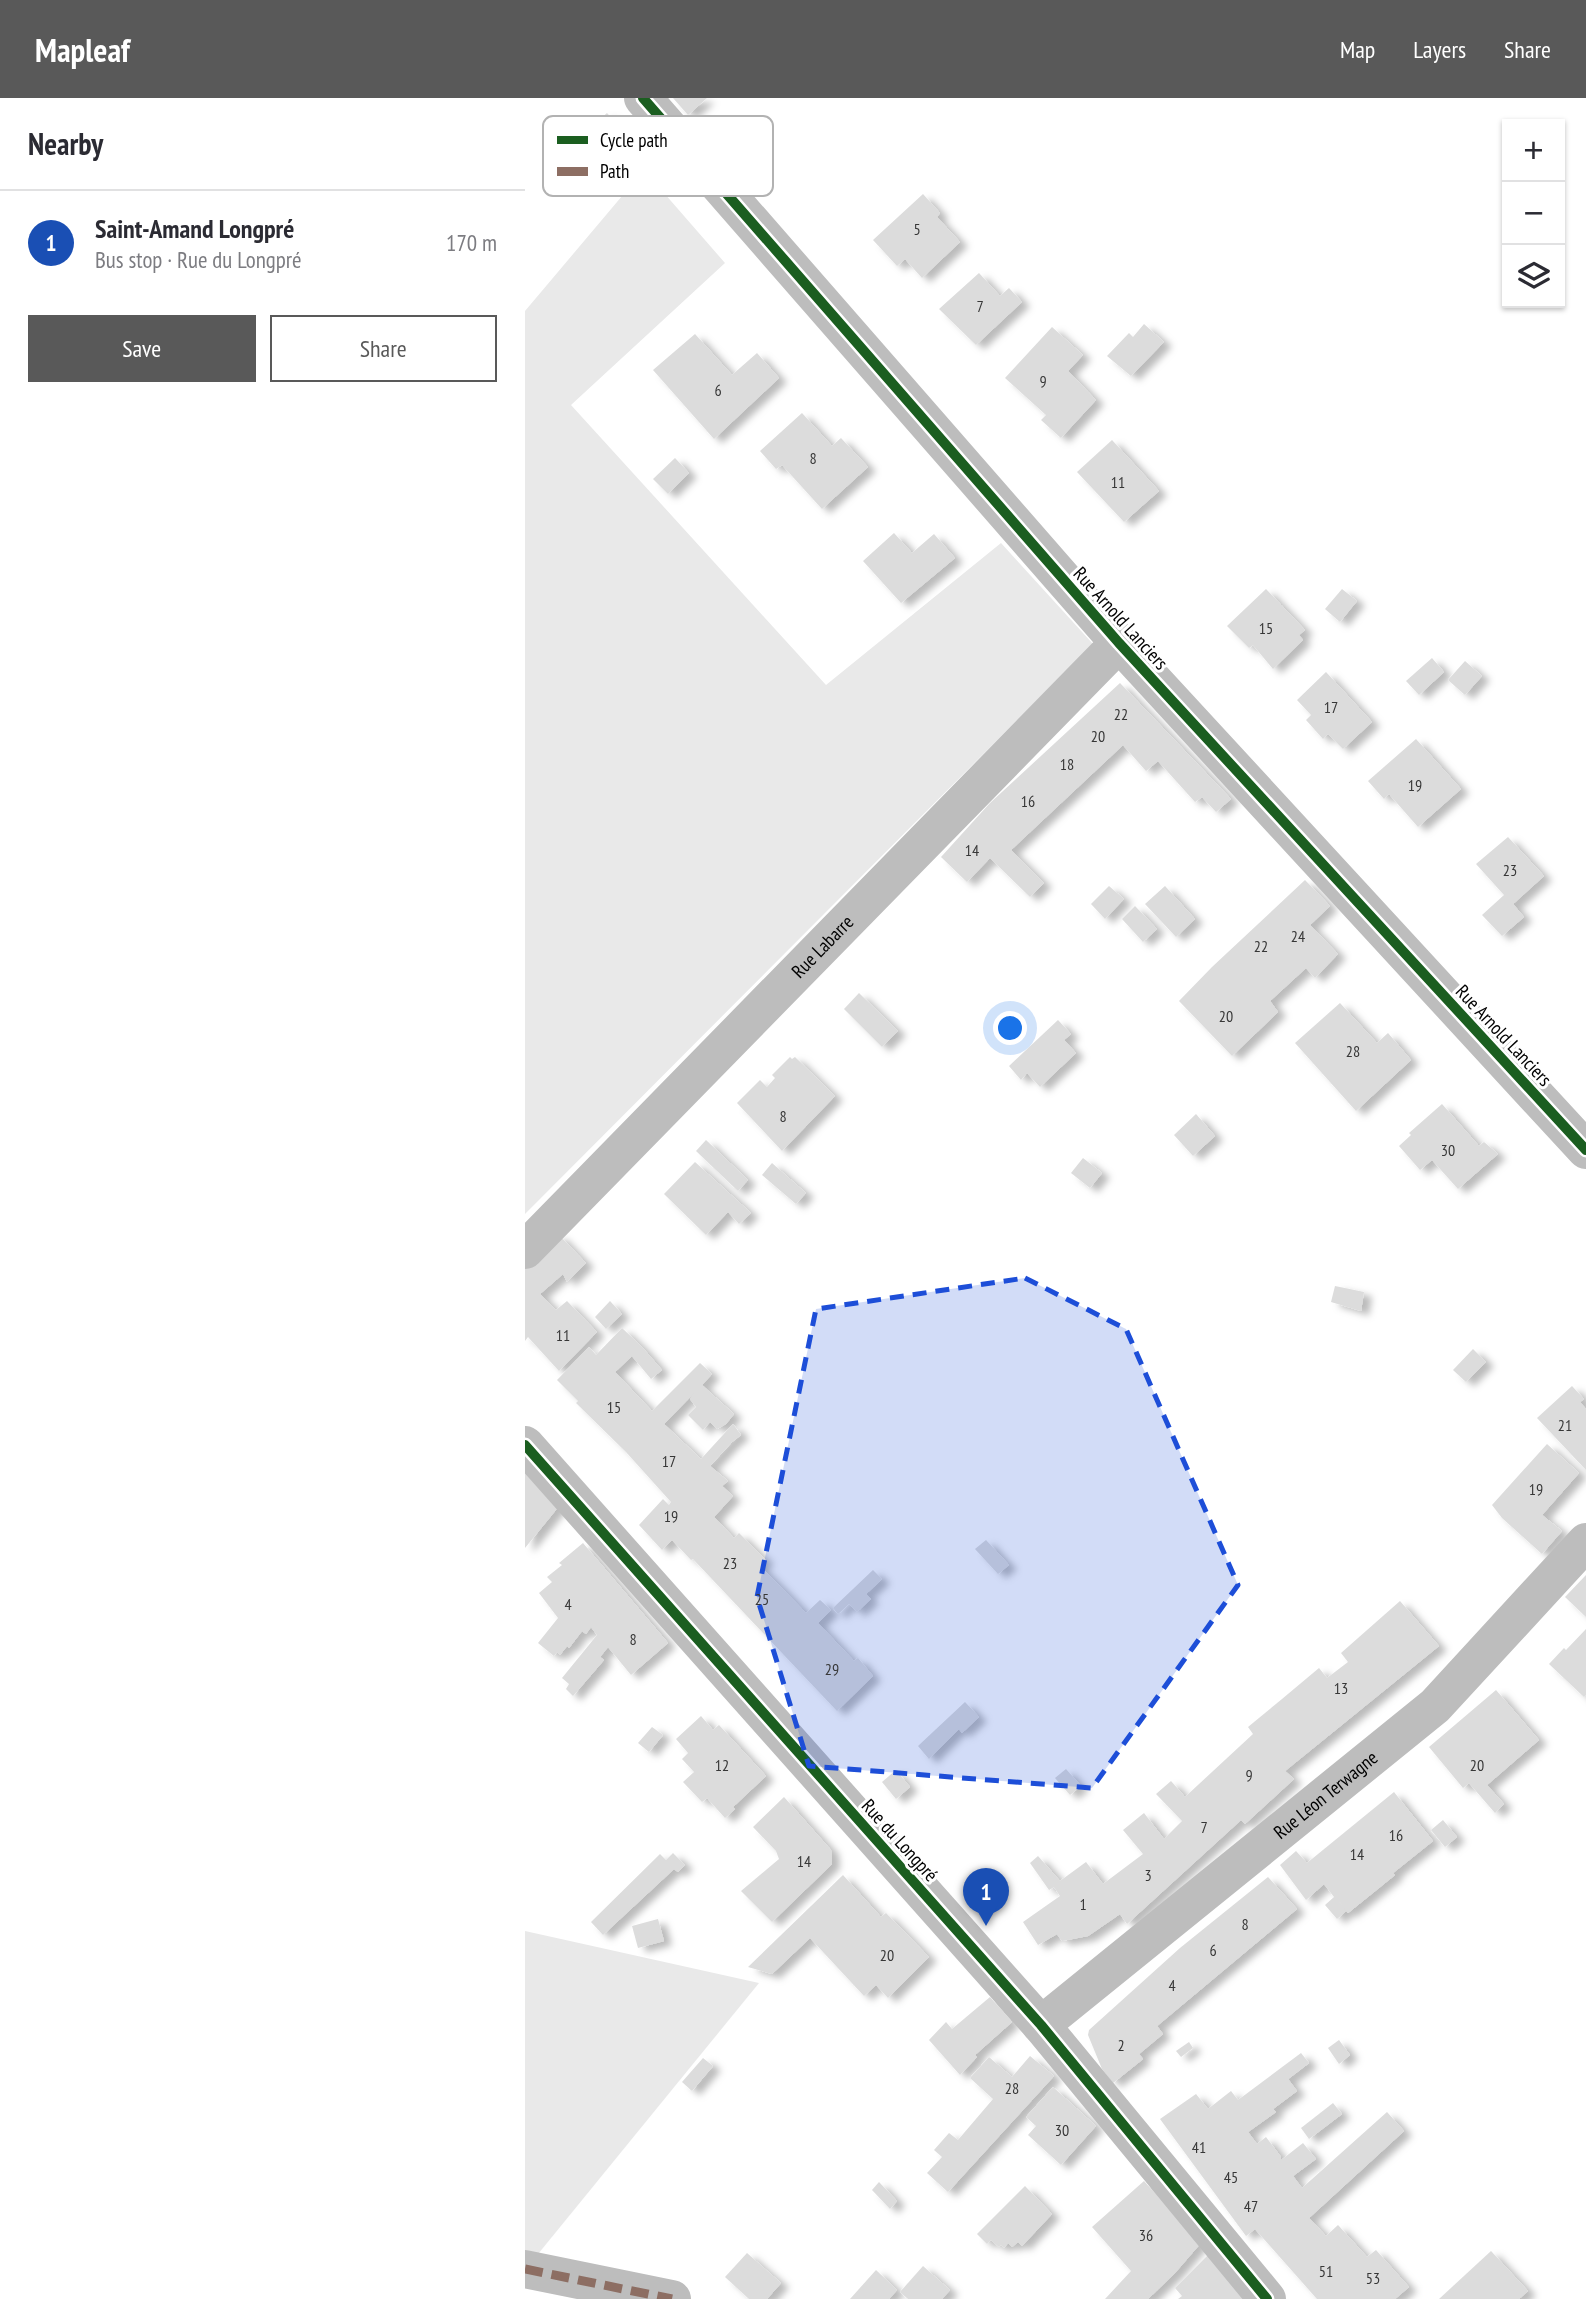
<!DOCTYPE html>
<meta charset="utf-8">
<style>
:root{--surface:#fff;--page:#f7f7f7;--text:#2b2b33;--muted:#7c7c81;--line:#e1e1e2;--accent:#595959}
body{margin:0;font-family:"PT Sans Narrow",sans-serif;background:var(--page);color:var(--text)}
.controls{position:absolute;right:21px;top:21px;display:grid;overflow:hidden;border-radius:0px;box-shadow:0 2px 5px #0004}
.controls button{width:63px;height:63px;display:grid;place-items:center;padding:0;border:0;border-bottom:2px solid var(--line);background:var(--surface);color:var(--text);font:35px sans-serif}
.you{position:absolute;left:486px;top:931px;width:24px;height:24px;margin:-18px;border:5px solid #fff;border-radius:50%;background:#1a73e8;box-shadow:0 0 0 10px #1a73e833}
.badge{display:grid;place-items:center;width:46px;height:46px;border-radius:50%;background:var(--accent);color:#fff;font-size:23px;font-weight:700}
.pin{position:absolute;translate:-50% -58px;filter:drop-shadow(0 2px 4px #0008)}
.pin::after{content:'';position:absolute;top:37px;width:24px;height:21px;background:inherit;clip-path:polygon(0 0,100% 0,50% 100%)}
.list{margin:0;padding:0;list-style:none}
h2{display:flex;justify-content:space-between;align-items:center;height:91px;margin:0;padding:0 28px;font-size:30px}
h2 small{font-size:23px;font-weight:400;color:var(--muted)}
.list li{display:grid;grid-template-columns:46px 1fr auto;gap:21px;align-items:center;box-sizing:border-box;height:105px;padding:0 28px;border-top:2px solid var(--line)}
.list b{display:block;font-size:26px;white-space:nowrap}
.list p{margin:0;font-size:23px;white-space:nowrap;color:var(--muted)}
.list em{font-size:23px;font-style:normal;color:var(--muted)}
.actions{display:flex;gap:14px;padding:21px 28px}
.actions a{flex:1;padding:16px 0;border:2px solid var(--accent);border-radius:0px;text-align:center;font-size:24px;color:var(--accent)}
.actions .main{background:var(--accent);color:#fff}
.icon{flex:none;width:38px;height:38px;fill:none;stroke:currentColor;stroke-width:2;stroke-linecap:round;stroke-linejoin:round}
.map{position:relative;flex:none;width:1061px;height:2201px;overflow:hidden}
header{display:flex;align-items:center;gap:42px;box-sizing:border-box;height:98px;padding:0 35px;background:var(--accent);color:#fff}
header strong{font-size:33px}
nav{display:flex;gap:38px;margin-inline-start:auto;font-size:24px}
main{display:flex}
aside{flex:1;background:var(--surface)}
.map>svg:first-child{display:block}
</style>
<header>
<strong>Mapleaf</strong>
<nav><a>Map</a><a>Layers</a><a>Share</a></nav>
</header>
<main>
<aside>
<h2>Nearby<small></small></h2>
<ul class="list">
<li><span class="badge" style="background:#1a4fb4">1</span><div><b>Saint-Amand Longpré</b><p>Bus stop · Rue du Longpré</p></div><em>170 m</em></li>
</ul>
<div class="actions"><a class="main">Save</a><a>Share</a></div>
</aside>
<div class="map">
<svg width="1061" height="2201" viewBox="0 0 1061 2201">
<defs>
<filter id="shadow"><feDropShadow dx="8" dy="4.5" stdDeviation="3.5" flood-color="#0004"/></filter>
</defs>
<rect width="100%" height="100%" fill="#fff"/>
<g fill="#e9e9e9">
<polygon points="119,72 200,165 46,307 301,587 476,445 568,546 0,1116 0,213"/>
<polygon points="0,1833 234,1885 0,2172"/>
</g>
<g fill="#dcdcdc" filter="url(#shadow)">
<polygon points="148,0 182,0 163,17"/>
<polygon points="82,15 123,61 96,85 55,39"/>
<polygon points="398,96 415,115 412,119 435,144 397,180 380,161 372,168 348,142"/>
<polygon points="454,175 475,198 484,190 497,204 451,247 414,211"/>
<polygon points="619,226 639,244 606,278 582,258 604,235 608,239"/>
<polygon points="527,229 558,257 543,273 571,302 536,340 516,322 521,317 480,280"/>
<polygon points="170,236 207,277 232,255 254,280 189,341 128,272"/>
<polygon points="277,315 307,348 316,340 343,369 297,411 257,367 251,371 235,353"/>
<polygon points="587,342 634,393 599,424 552,374"/>
<polygon points="150,360 164,375 143,396 128,381"/>
<polygon points="369,435 387,455 409,436 430,460 376,505 338,463"/>
<polygon points="741,491 780,532 774,537 778,542 748,571 728,547 724,550 702,528"/>
<polygon points="817,491 832,503 815,524 800,511"/>
<polygon points="907,560 919,574 894,597 881,583"/>
<polygon points="940,563 957,578 940,597 923,582"/>
<polygon points="801,574 847,624 818,651 803,636 798,641 781,622 786,617 772,602"/>
<polygon points="595,585 706,701 691,714 677,699 670,704 633,663 621,673 598,647 486,752 519,785 505,799 465,760 442,784 416,759 465,705"/>
<polygon points="891,641 936,691 893,729 864,696 859,701 843,683"/>
<polygon points="983,739 1019,778 988,806 999,819 977,838 957,817 979,797 951,766"/>
<polygon points="780,782 805,808 785,827 813,856 790,880 781,870 745,903 753,914 707,958 654,903 687,869"/>
<polygon points="584,788 599,801 580,821 566,806"/>
<polygon points="640,788 670,821 651,839 620,806"/>
<polygon points="610,808 632,831 618,844 597,821"/>
<polygon points="334,895 373,933 357,949 319,911"/>
<polygon points="815,905 852,945 863,935 886,962 831,1013 770,945"/>
<polygon points="533,922 546,936 539,942 551,955 515,989 502,975 496,982 484,968"/>
<polygon points="265,959 267,961 270,959 310,998 257,1053 212,1005 235,982 242,989 250,980 247,977"/>
<polygon points="917,1006 954,1048 959,1044 973,1056 933,1091 907,1062 895,1072 874,1048 886,1037 884,1035"/>
<polygon points="671,1016 690,1038 668,1058 649,1037"/>
<polygon points="181,1042 223,1082 213,1093 171,1053"/>
<polygon points="558,1060 577,1075 565,1090 546,1075"/>
<polygon points="170,1064 226,1115 214,1126 203,1114 181,1137 139,1096"/>
<polygon points="247,1065 281,1095 271,1106 237,1077"/>
<polygon points="33,1136 61,1165 42,1184 38,1176 15,1196 31,1212 42,1203 72,1234 34,1273 3,1239 0,1243 0,1168"/>
<polygon points="810,1188 839,1194 836,1213 806,1204"/>
<polygon points="85,1203 97,1216 81,1231 70,1219"/>
<polygon points="97,1230 117,1249 137,1272 126,1281 107,1258 90,1274 127,1313 175,1265 187,1276 177,1287 209,1316 201,1326 192,1331 185,1324 178,1332 163,1317 171,1309 165,1301 169,1295 139,1326 176,1361 208,1326 216,1337 207,1344 185,1368 203,1383 197,1388 208,1398 189,1419 209,1440 214,1435 241,1462 235,1468 281,1515 295,1502 306,1512 293,1525 329,1563 333,1560 348,1578 312,1613 168,1461 166,1462 147,1442 137,1452 114,1427 138,1401 144,1407 146,1404 101,1354 51,1305 53,1303 32,1282 64,1249 71,1257"/>
<polygon points="948,1251 961,1264 941,1284 928,1272"/>
<polygon points="1047,1288 1059,1301 1055,1304 1061,1311 1061,1372 1012,1320"/>
<polygon points="1022,1346 1054,1375 1017,1417 1037,1433 1017,1456 977,1420 967,1407"/>
<polygon points="0,1367 39,1402 0,1450"/>
<polygon points="461,1442 484,1467 473,1476 450,1451"/>
<polygon points="58,1445 143,1545 106,1577 83,1549 75,1559 79,1562 48,1598 41,1591 44,1586 37,1580 72,1537 66,1529 61,1536 57,1533 44,1550 42,1548 35,1557 32,1554 29,1558 13,1545 33,1520 14,1495 27,1484 22,1479 37,1467 34,1465"/>
<polygon points="348,1472 357,1481 341,1496 346,1501 332,1514 324,1506 313,1516 308,1510"/>
<polygon points="1061,1477 1061,1519 1040,1499"/>
<polygon points="875,1503 914,1548 760,1673 769,1681 720,1726 716,1722 602,1826 595,1816 563,1838 537,1843 532,1836 513,1847 498,1824 535,1798 529,1789 524,1792 505,1765 513,1758 535,1783 561,1764 578,1786 618,1756 598,1732 619,1715 639,1741 657,1723 631,1696 646,1683 660,1699 728,1636 723,1629 757,1601 794,1570 802,1580 823,1564 816,1555"/>
<polygon points="1061,1531 1061,1597 1059,1599 1024,1566 1039,1550 1041,1552"/>
<polygon points="971,1592 1014,1642 962,1687 979,1706 970,1715 944,1685 938,1690 904,1649"/>
<polygon points="440,1604 454,1619 437,1635 434,1631 404,1661 393,1648"/>
<polygon points="176,1618 188,1632 194,1627 241,1678 208,1709 210,1711 200,1720 182,1700 177,1704 158,1684 169,1674 157,1661 163,1655 151,1641"/>
<polygon points="127,1629 138,1637 124,1654 113,1645"/>
<polygon points="541,1671 556,1688 545,1697 530,1680"/>
<polygon points="371,1672 385,1689 371,1701 357,1684"/>
<polygon points="869,1694 908,1743 868,1775 870,1777 823,1815 813,1802 821,1813 812,1821 800,1807 809,1799 799,1786 781,1802 755,1767 771,1753 782,1765"/>
<polygon points="259,1699 306,1752 307,1766 247,1824 216,1793 254,1761 251,1753 228,1729"/>
<polygon points="918,1722 932,1739 920,1749 906,1732"/>
<polygon points="148,1755 160,1767 153,1774 149,1771 78,1837 66,1824 135,1756 141,1762"/>
<polygon points="318,1777 356,1819 361,1815 404,1859 363,1900 351,1887 339,1898 285,1840 247,1876 223,1869"/>
<polygon points="743,1779 772,1811 632,1928 638,1936 614,1956 618,1961 588,1985 577,1971 563,1937 564,1932 655,1850"/>
<polygon points="133,1821 139,1843 113,1850 107,1828"/>
<polygon points="465,1899 487,1924 450,1957 452,1959 435,1977 404,1942 421,1924 427,1931"/>
<polygon points="814,1942 825,1957 814,1966 803,1950"/>
<polygon points="664,1944 668,1950 656,1959 651,1953"/>
<polygon points="776,1955 784,1965 763,1981 772,1993 748,2011 751,2014 723,2034 732,2046 741,2039 756,2059 755,2063 778,2045 791,2061 768,2078 777,2090 862,2014 879,2033 784,2120 801,2138 813,2127 842,2159 851,2152 884,2189 870,2201 792,2201 730,2131 721,2138 635,2021 671,1996 683,2011 706,1993 713,2002"/>
<polygon points="505,1958 529,1978 423,2094 402,2075 417,2059 409,2052 424,2035 433,2042 468,2001 445,1980 464,1959 487,1979"/>
<polygon points="178,1960 188,1968 167,1993 157,1984"/>
<polygon points="528,1989 571,2028 536,2067 503,2037 511,2028 501,2019"/>
<polygon points="808,2005 817,2016 784,2041 776,2030"/>
<polygon points="619,2083 675,2146 650,2175 623,2201 580,2201 606,2173 567,2129"/>
<polygon points="354,2084 372,2103 365,2111 347,2092"/>
<polygon points="500,2088 527,2116 497,2148 493,2144 487,2149 483,2145 479,2150 476,2147 474,2149 466,2142 462,2146 452,2136"/>
<polygon points="966,2153 1003,2193 994,2201 914,2201"/>
<polygon points="222,2155 256,2185 242,2201 224,2201 200,2179"/>
<polygon points="684,2156 725,2201 653,2201 657,2198 650,2190"/>
<polygon points="398,2168 425,2192 417,2201 383,2201 375,2194"/>
<polygon points="351,2172 372,2192 364,2201 325,2201"/>
</g>
<g fill="none" stroke-linecap="round" stroke-linejoin="round">
<g stroke="#bdbdbd" stroke-width="38">
<polyline points="118,0 594,545 1061,1052"/>
<path id="s1" d="M0 1152 594 545"/>
<polyline points="0,1347 516,1927 742,2201"/>
<path id="s2" d="M516 1927 910 1608 1061 1444"/>
<polyline points="0,2171 147,2201"/>
</g>
<polyline stroke="#8d6e63" stroke-width="9" stroke-dasharray="18 9" stroke-linecap="butt" points="0,2171 147,2201"/>
<defs>
<g id="cycleway">
<polyline points="118,0 594,545 1061,1052"/>
<polyline points="0,1347 516,1927 742,2201"/>
</g>
</defs>
<use href="#cycleway" stroke="#fff" stroke-width="15"/>
<use href="#cycleway" stroke="#1b5e20" stroke-width="10"/>
</g>
<path fill="#1d4ed8" fill-opacity="0.2" stroke="#1d4ed8" stroke-width="5" stroke-dasharray="14 9" stroke-linejoin="round" d="M500 1180 601 1231 713 1487 567 1690 284 1668 232 1499 291 1211Z"/>
<g text-anchor="middle" stroke-width="6" stroke-linejoin="round" paint-order="stroke">
<g font-size="16" fill="#373737">
<text x="392" y="137">5</text>
<text x="455" y="214">7</text>
<text x="518" y="289">9</text>
<text x="193" y="298">6</text>
<text x="288" y="366">8</text>
<text x="593" y="390">11</text>
<text x="741" y="536">15</text>
<text x="806" y="615">17</text>
<text x="596" y="622">22</text>
<text x="573" y="644">20</text>
<text x="542" y="672">18</text>
<text x="890" y="693">19</text>
<text x="503" y="709">16</text>
<text x="447" y="758">14</text>
<text x="985" y="778">23</text>
<text x="773" y="844">24</text>
<text x="736" y="854">22</text>
<text x="701" y="924">20</text>
<text x="828" y="959">28</text>
<text x="258" y="1024">8</text>
<text x="923" y="1058">30</text>
<text x="38" y="1243">11</text>
<text x="89" y="1315">15</text>
<text x="1040" y="1333">21</text>
<text x="144" y="1369">17</text>
<text x="1011" y="1397">19</text>
<text x="146" y="1424">19</text>
<text x="205" y="1471">23</text>
<text x="237" y="1507">25</text>
<text x="43" y="1512">4</text>
<text x="108" y="1547">8</text>
<text x="307" y="1577">29</text>
<text x="816" y="1596">13</text>
<text x="197" y="1673">12</text>
<text x="952" y="1673">20</text>
<text x="724" y="1683">9</text>
<text x="679" y="1735">7</text>
<text x="871" y="1743">16</text>
<text x="832" y="1762">14</text>
<text x="279" y="1769">14</text>
<text x="623" y="1783">3</text>
<text x="558" y="1812">1</text>
<text x="720" y="1832">8</text>
<text x="688" y="1858">6</text>
<text x="362" y="1863">20</text>
<text x="647" y="1893">4</text>
<text x="596" y="1953">2</text>
<text x="487" y="1996">28</text>
<text x="537" y="2038">30</text>
<text x="674" y="2055">41</text>
<text x="706" y="2085">45</text>
<text x="726" y="2114">47</text>
<text x="621" y="2143">36</text>
<text x="801" y="2179">51</text>
<text x="848" y="2186">53</text>
</g>
<g font-size="19" fill="#000" stroke="#fff">
<text transform="translate(596 520) rotate(48)" y="7">Rue Arnold Lanciers</text>
<text dy="7" stroke="none"><textPath href="#s1" startOffset="425">Rue Labarre</textPath></text>
<text transform="translate(979 937) rotate(47)" y="7">Rue Arnold Lanciers</text>
<text dy="7" stroke="none"><textPath href="#s2" startOffset="366">Rue Léon Terwagne</textPath></text>
<text transform="translate(375 1742) rotate(48)" y="7">Rue du Longpré</text>
</g>
</g>
<rect x="18" y="18" width="230" height="80" rx="10" fill="#fff" stroke="#b2b2b2" stroke-width="2"/>
<rect x="32" y="38" width="31" height="8" fill="#1b5e20"/>
<rect x="32" y="69" width="31" height="9" fill="#8d6e63"/>
<g font-size="19" fill="#000">
<text x="75" y="49">Cycle path</text>
<text x="75" y="80">Path</text>
</g>
</svg>
<div class="controls">
<button>+</button>
<button>−</button>
<button><svg class="icon" aria-label="layers" viewBox="0 0 24 24"><path d="M12 4l9 5-9 5-9-5zM3 14l9 5 9-5"/></svg></button>
</div>
<div class="you"></div>
<div class="pin badge" style="left:461px;top:1828px;background:#1a4fb4">1</div>
</div>
</main>
